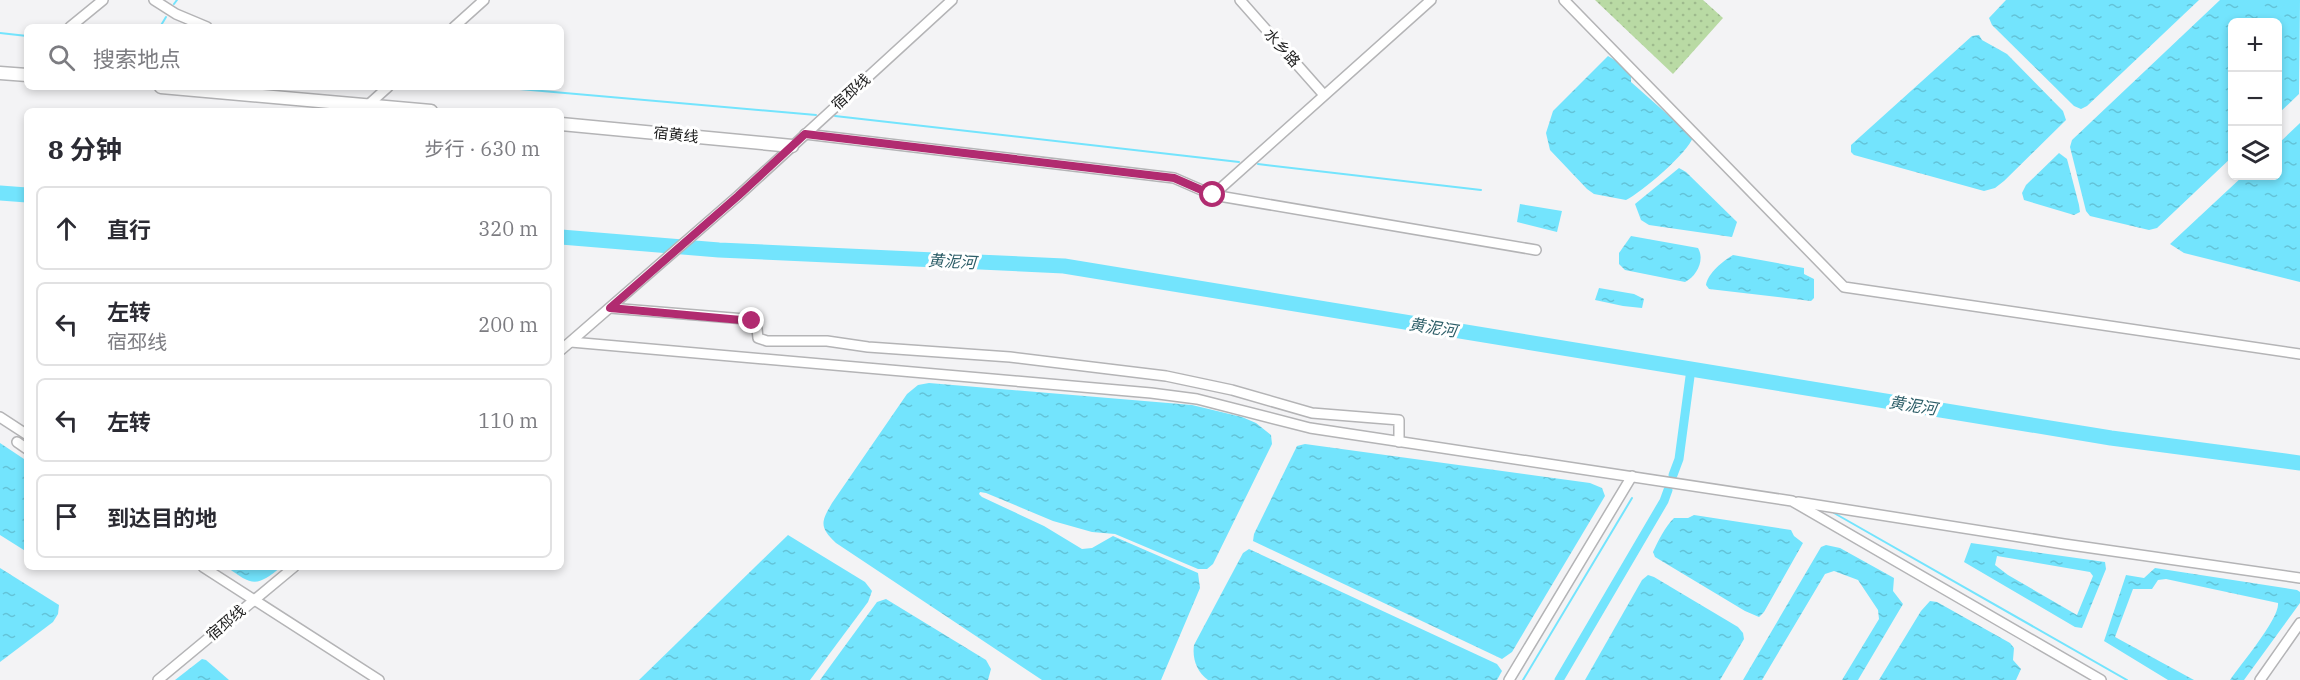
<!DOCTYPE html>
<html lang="zh">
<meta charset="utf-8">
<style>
:root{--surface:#fff;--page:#f2f2f3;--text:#2b2b33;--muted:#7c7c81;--line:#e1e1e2}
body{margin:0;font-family:"IBM Plex Serif","Noto Sans SC",serif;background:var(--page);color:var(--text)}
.controls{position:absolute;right:18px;top:18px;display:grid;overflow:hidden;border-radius:9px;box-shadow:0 3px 9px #0003}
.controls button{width:54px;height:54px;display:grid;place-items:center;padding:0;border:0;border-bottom:2px solid var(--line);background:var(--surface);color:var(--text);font:30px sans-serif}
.stop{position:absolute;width:18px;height:18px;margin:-14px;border:4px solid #b12b70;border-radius:50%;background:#fff}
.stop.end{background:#b12b70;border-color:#fff;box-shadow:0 2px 6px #0008}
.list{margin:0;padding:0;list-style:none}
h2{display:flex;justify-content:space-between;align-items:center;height:78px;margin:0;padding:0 24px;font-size:26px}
h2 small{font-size:20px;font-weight:400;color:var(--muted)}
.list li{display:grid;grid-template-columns:39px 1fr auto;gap:18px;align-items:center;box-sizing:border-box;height:84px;margin:0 12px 12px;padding:0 12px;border:2px solid var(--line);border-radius:9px}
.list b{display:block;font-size:22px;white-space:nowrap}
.list p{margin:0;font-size:20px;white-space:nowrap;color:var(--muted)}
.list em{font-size:20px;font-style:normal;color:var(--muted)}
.icon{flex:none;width:33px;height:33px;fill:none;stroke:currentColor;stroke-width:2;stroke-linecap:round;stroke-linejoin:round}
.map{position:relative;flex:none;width:2300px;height:680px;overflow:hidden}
.search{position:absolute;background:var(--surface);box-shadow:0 3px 9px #0003;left:24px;top:24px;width:540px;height:66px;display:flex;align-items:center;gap:15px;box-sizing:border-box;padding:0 21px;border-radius:9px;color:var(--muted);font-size:22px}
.panel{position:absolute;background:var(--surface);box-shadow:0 3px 9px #0003;left:24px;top:108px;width:540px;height:462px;border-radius:9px}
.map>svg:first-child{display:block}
</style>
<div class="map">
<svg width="2300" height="680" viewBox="0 0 2300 680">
<defs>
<pattern id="park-dots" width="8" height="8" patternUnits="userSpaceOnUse" patternTransform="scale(1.5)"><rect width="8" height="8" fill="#b9daa4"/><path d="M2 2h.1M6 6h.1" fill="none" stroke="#9eba8d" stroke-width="1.8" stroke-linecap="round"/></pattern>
<pattern id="water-ripples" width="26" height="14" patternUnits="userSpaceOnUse" patternTransform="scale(1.5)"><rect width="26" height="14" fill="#73e4fd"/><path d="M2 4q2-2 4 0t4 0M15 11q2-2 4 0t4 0" fill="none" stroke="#63c3d8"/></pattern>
</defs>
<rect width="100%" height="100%" fill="#f3f3f5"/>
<polygon fill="url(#park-dots)" points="1595,0 1703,0 1723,18 1673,74"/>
<g fill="url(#water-ripples)" fill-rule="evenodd">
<polygon points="2006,0 2199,0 2087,106 2081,109 2074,106 1992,25 1989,18"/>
<polygon points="2220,0 2300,0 2299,94 2278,114 2278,22 2232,22 2232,157 2157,228 2149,230 2090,216 2086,211 2070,147 2072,140"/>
<polygon points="1979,35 1982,40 2007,54 2063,111 2066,120 2004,181 1995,188 1984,191 1854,155 1851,152 1851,145 1972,36"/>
<path d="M1608 56 1623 65 1631 74V82L1693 137C1688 153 1642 192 1626 200L1594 194 1587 189 1550 150 1546 133 1553 111Z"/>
<polygon points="2300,123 2300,282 2184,253 2170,244 2243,176 2278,176 2278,144"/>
<polygon points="2059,153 2067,159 2079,205 2080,212 2074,215 2024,200 2022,193 2026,185"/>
<polygon points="1679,168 1686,172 1737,222 1732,237 1649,225 1641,220 1635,204"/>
<polygon points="1520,204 1562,211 1557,232 1517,222"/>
<path d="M1631 236 1698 248C1705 260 1697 276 1685 282L1625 270 1619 264V253Z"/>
<path d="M1733 255 1804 268V274L1814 279V298L1811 301 1709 289 1706 285C1708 273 1723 261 1733 255Z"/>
<polygon points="1599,288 1634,294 1644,299 1642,308 1623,306 1595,300"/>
<path d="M929 383 1192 405 1242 417 1256 423 1271 435 1272 444 1213 564 1207 569H1198L1115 534 1092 532 1053 521 986 493 980 492 979 494 982 497 1044 526 1082 549 1092 548 1113 536 1198 573 1200 588 1161 680H1042L836 543C819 527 821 522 832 503L907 394 918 385Z"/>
<polygon points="0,443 27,461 27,552 0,535"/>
<polygon points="1305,444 1590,483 1602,488 1605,496 1512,652 1502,659 1253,541 1254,534 1297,446"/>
<path d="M1694 515 1791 530 1794 536 1803 543 1764 612 1759 617 1745 611 1655 557 1653 552C1658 541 1665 527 1674 518H1688Z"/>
<polygon points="788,535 865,582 872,591 868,602 810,680 639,680"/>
<path d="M1971 543 2105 562 2106 569 2082 628 2075 627 1964 562ZM1997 556 2090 572 2093 576 2077 615 2008 575 1995 565Z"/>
<polygon points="1826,545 1840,548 1894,578 1893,591 1903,604 1858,680 1842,680 1879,619 1878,610 1858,580 1834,571 1825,574 1762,680 1743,680 1821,547"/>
<path d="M1249 549 1497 664 1502 671 1497 680H1208C1197 672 1192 659 1194 645L1243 553Z"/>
<path d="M227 567H281C257 587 252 586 227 567Z"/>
<polygon points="0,568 59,605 58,614 53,622 0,662"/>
<path d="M2155 568 2297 590 2300 592V603L2244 680H2230C2240 665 2280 618 2278 603L2166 579 2158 580 2152 589H2133L2115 637 2194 680H2168L2104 641 2126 575 2144 578Z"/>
<polygon points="1648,575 1654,577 1738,627 1743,633 1744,639 1720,680 1585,680 1642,580"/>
<polygon points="886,599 986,660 991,669 988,680 820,680 877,602"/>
<polygon points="1930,601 1937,602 2010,643 2014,648 2013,660 2021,669 2016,680 1879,680 1921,611"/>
<polygon points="202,659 206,660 229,680 175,680"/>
</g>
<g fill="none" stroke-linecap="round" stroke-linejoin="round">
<g stroke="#73e4fd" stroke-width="2">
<polyline points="174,4 177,0"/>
<polyline points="160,27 166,17"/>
<polyline points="0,33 27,36"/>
<polyline points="496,87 816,115"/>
<polyline points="835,116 1239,162"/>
<polyline points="1258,164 1481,190"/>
<polyline points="1834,513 2127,680"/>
<polyline points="1523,680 1632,498"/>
</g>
<g stroke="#73e4fd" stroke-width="9">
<polyline points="1673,475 1679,459 1691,369"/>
<polyline points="1559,680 1664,501 1668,490"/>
</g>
<g stroke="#73e4fd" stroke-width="15">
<polyline points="0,193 27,195"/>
<polyline points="561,237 719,250 1064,266 2111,438 2300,463"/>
</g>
<defs>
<g id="minor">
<polyline points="154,0 176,14 207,27"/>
<polyline points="1240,0 1324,95"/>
<polyline points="1564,0 1844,287 2300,354"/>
<polyline points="70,27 103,0"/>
<polyline points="454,27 484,0"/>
<polyline points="368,105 388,87"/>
<polyline points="805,134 1174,178 1213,195 1536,250"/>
<polyline points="1213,195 1431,0"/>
<polyline points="610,308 745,319 752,321 757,329 758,338 767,341 827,341 868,347 1010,357 1166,376 1232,390 1312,413 1399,420 1399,442"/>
<polyline points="571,342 1151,393 1197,399 1310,428 1343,433 1792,501 2101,680"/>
<polyline points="561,350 738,196 952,0"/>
<polyline points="0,417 26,434"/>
<polyline points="17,442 27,449"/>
<polyline points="1798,502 2064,544 2300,578"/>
<polyline points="203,567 379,680"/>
<polyline points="158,680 294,567"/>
<polyline points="1509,680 1632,476"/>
<polyline points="2260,680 2300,623"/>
</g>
<g id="major">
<polyline points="0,73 27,75"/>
<polyline points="161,87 431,111"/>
<polyline points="561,124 792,146"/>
</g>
</defs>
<use href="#minor" stroke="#b4b4b6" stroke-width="12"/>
<use href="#major" stroke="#b4b4b6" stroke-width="15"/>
<use href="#minor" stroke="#fff" stroke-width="9"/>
<use href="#major" stroke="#fff" stroke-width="12"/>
</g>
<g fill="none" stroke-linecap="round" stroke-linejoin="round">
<polyline stroke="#b12b70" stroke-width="8" points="752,321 610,308 738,196 805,134 1174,178 1213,195"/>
</g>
<g text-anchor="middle" stroke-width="6" stroke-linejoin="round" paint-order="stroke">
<g font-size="15" fill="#1c1c1c" stroke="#fff">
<text transform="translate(1282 48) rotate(48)" y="5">水乡路</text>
<text transform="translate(851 92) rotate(-42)" y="5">宿邳线</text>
<text transform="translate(676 135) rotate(6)" y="5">宿黄线</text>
<text transform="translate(226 623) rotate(-40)" y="5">宿邳线</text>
</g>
<g font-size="16" font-style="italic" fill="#2d5e68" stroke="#fff">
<text transform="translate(952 261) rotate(3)" y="6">黄泥河</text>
<text transform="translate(1433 327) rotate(9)" y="6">黄泥河</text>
<text transform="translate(1913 405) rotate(9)" y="6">黄泥河</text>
</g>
</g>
</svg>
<div class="controls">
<button>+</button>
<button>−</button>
<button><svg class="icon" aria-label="layers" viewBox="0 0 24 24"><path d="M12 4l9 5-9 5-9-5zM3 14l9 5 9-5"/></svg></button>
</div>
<div class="stop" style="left:1213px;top:195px"></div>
<div class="stop end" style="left:752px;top:321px"></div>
<div class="search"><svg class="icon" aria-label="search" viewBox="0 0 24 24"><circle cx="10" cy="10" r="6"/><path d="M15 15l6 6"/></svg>搜索地点</div>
<section class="panel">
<h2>8 分钟<small>步行 · 630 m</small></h2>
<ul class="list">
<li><svg class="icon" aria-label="ahead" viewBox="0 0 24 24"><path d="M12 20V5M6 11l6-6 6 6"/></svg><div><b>直行</b></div><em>320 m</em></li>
<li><svg class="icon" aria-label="left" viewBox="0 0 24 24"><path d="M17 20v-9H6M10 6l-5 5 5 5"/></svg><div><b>左转</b><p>宿邳线</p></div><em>200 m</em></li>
<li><svg class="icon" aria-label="left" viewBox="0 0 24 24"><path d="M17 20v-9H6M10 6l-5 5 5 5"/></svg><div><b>左转</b></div><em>110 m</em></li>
<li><svg class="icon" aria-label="arrive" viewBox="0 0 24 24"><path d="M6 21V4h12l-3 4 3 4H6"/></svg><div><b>到达目的地</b></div></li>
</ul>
</section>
</div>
